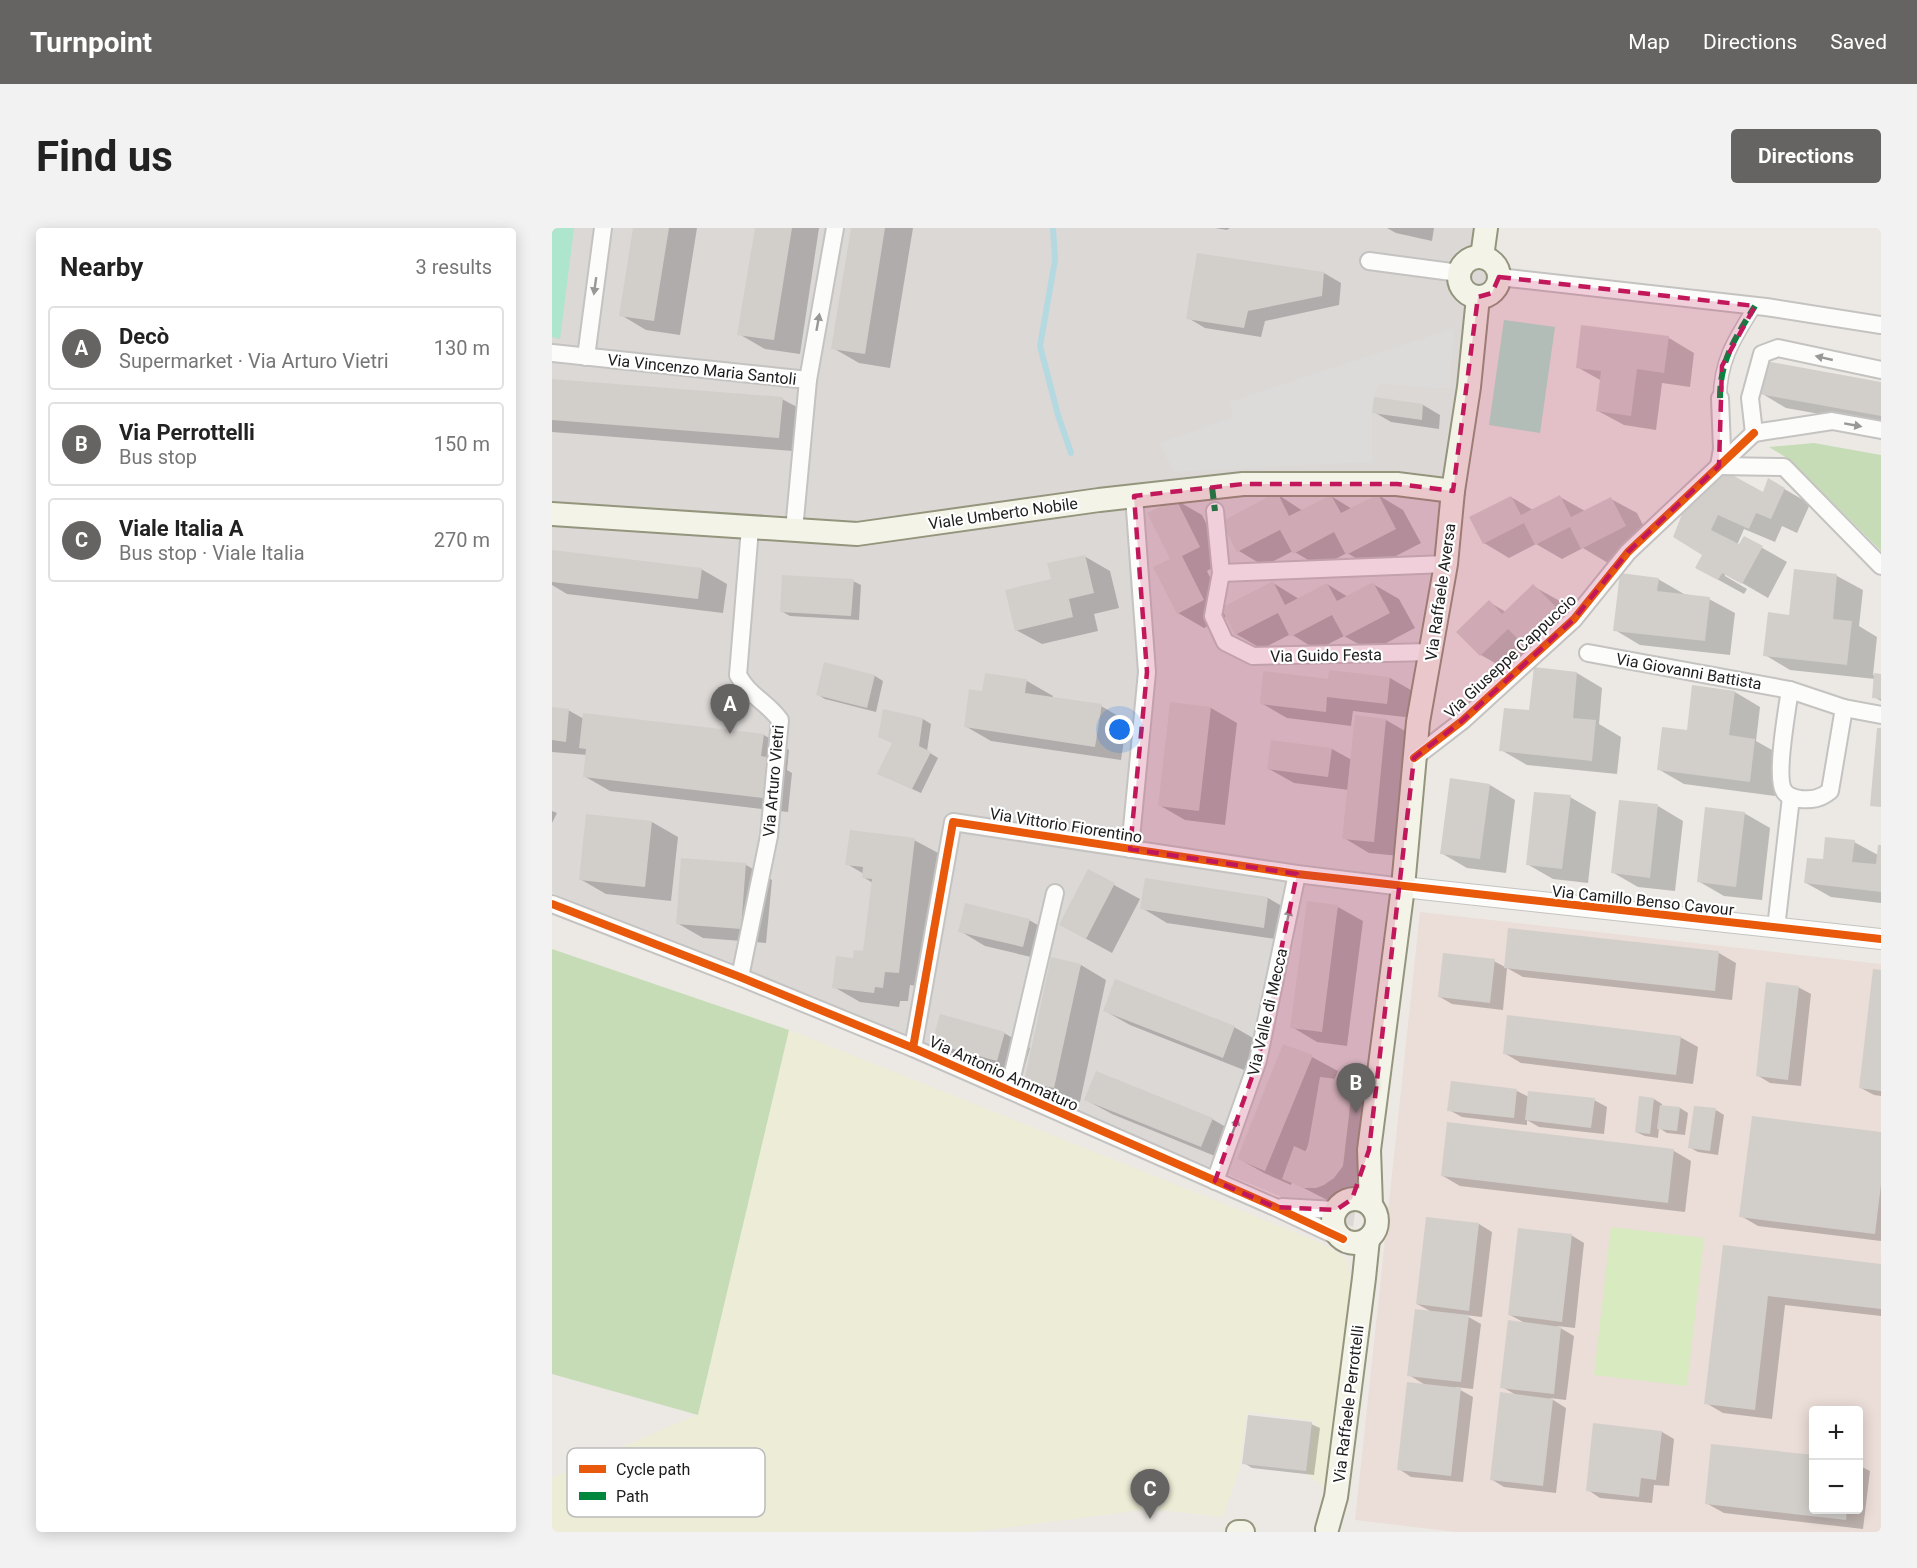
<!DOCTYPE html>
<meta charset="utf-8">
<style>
:root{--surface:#fff;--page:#f2f2f2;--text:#222;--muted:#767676;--line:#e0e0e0;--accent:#656463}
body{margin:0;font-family:Roboto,sans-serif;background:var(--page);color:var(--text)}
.controls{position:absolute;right:18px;bottom:18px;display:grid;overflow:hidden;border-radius:6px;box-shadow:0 3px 15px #0003}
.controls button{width:54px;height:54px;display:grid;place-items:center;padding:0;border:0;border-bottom:2px solid var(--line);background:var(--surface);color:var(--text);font:30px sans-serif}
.you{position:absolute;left:568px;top:502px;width:21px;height:21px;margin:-15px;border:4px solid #fff;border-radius:50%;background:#1a73e8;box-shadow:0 0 0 9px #1a73e833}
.badge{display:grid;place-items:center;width:39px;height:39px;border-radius:50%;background:var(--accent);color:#fff;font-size:20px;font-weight:700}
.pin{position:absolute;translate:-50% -50px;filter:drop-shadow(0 2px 3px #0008)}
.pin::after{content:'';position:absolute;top:32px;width:21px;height:18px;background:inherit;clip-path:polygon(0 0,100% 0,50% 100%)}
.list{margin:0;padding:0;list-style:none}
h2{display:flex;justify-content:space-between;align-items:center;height:78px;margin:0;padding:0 24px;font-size:26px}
h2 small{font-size:20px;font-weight:400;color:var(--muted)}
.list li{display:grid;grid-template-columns:39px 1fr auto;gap:18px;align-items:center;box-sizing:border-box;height:84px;margin:0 12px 12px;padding:0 12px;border:2px solid var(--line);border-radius:6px}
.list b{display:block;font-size:22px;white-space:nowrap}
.list p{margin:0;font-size:20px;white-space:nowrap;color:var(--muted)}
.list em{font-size:20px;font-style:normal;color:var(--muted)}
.map{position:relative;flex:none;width:1329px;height:1304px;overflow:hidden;border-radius:6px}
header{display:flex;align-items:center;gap:36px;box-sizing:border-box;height:84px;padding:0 30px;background:var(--accent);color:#fff}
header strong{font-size:28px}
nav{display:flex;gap:33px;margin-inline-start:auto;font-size:21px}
.intro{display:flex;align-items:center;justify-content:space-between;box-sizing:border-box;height:144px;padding:0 36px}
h1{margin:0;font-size:42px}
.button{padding:15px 27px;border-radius:6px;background:var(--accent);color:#fff;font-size:21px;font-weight:700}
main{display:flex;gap:36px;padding:0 36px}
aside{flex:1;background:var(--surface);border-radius:6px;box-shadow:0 3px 15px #0003}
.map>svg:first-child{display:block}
</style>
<header>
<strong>Turnpoint</strong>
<nav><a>Map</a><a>Directions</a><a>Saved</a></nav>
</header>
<div class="intro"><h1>Find us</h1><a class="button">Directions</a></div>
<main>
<aside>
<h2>Nearby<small>3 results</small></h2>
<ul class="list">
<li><span class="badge">A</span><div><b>Decò</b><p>Supermarket · Via Arturo Vietri</p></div><em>130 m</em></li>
<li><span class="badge">B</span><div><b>Via Perrottelli</b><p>Bus stop</p></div><em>150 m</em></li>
<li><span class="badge">C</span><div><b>Viale Italia A</b><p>Bus stop · Viale Italia</p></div><em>270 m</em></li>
</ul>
</aside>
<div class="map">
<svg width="1329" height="1304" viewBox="0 0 1329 1304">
<rect width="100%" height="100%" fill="#ece9e4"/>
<polygon fill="#dbd8d6" points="0,0 945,0 801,999 0,665"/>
<path fill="#ebddd7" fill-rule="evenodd" d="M868 684 1329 736V1304H904L803 1292ZM1262 1182H1306V1282H1262Z"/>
<polygon fill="#edecd6" points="237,802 767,1014 794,1030 800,1061 774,1266 769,1256 755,1247 762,1193 695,1184 687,1242 671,1289 598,1281 419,1304 0,1304 0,1250 146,1186"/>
<polygon fill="#d8ebc0" points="1059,999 1152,1010 1135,1158 1042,1147"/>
<g fill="#c6dcb7">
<polygon points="1262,215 1329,227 1329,323 1238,232 1217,219"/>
<polygon points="0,721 237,802 146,1187 0,1146"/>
</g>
<g fill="#ade6cd">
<polygon points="0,0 22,0 8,111 0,109"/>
<polygon points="952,92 1003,99 988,205 937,197"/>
</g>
<polygon fill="#dcdbd9" points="902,100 898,161 827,156 822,169 820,185 820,234 622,244 607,215 682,189 677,174"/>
<g fill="#0003" fill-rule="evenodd">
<polygon points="83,0 145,0 128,107 94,102 69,87"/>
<polygon points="204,0 267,0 248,126 213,121 187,106"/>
<polygon points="300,0 361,0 338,140 307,135 281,120"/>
<polygon points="663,0 678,0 675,2"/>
<polygon points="835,0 882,0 880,13 844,5"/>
<polygon points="772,45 789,55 787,77 713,93 709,109 653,100 636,90"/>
<polygon points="1117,110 1142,125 1138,159 1110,155 1104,202 1072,197 1046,183 1050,153 1025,139"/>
<polygon points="0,152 230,171 256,185 253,224 0,204"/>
<polygon points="1329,155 1329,197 1234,180 1209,165"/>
<polygon points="823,171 871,177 888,187 887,201 839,194 822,184"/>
<polygon points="1217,252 1258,276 1245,305 1230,298 1223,314 1192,301 1185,317 1187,318 1193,310 1235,334 1216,370 1173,345 1173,348 1195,361 1192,366 1145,340 1152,326 1135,277 1211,266"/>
<polygon points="725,266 751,283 779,268 800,281 826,267 851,282 869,315 821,340 795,325 768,339 741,323 712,338 687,323"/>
<polygon points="959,269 981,282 1008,269 1033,283 1059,271 1085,285 1099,313 1056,335 1031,320 1010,331 984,316 957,330 932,315"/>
<polygon points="624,272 650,287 673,333 655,343 673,380 721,355 747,371 775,356 796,369 821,356 847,371 863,400 819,423 792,408 765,422 739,406 710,421 684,406 675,388 652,400 626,385 620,332"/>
<polygon points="0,323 149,341 175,356 171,385 15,366 0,357"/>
<polygon points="532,328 558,343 567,380 542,386 546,403 490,416 464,402 501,352"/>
<polygon points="1243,343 1285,348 1311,362 1307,398 1325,409 1321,447 1329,447 1329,473 1322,469 1323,451 1238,442 1213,427 1238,388"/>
<polygon points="1106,351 1132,366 1157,371 1183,385 1178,427 1088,417 1063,402"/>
<polygon points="301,353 309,357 307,392 238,388 229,383"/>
<polygon points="981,358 1006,372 1029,395 996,427 979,418 955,442 929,427 907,404 937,374 954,384"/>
<polygon points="273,436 323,448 331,453 324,484 273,471 265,466"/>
<polygon points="778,444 838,450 864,465 861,490 801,483 799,498 735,490 709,475 777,452"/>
<polygon points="1025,445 1050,460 1047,496 1069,509 1065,546 975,537 949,522 979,484"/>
<polygon points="434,447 475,453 501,468 500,470 549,478 575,493 569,532 439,513 413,498 431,465"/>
<polygon points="1183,464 1208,479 1204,513 1229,527 1223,568 1132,556 1106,541 1136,504"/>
<polygon points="619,475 659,480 685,495 673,597 633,592 607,577"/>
<polygon points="0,481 16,482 32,491 212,507 237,522 235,542 240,545 236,584 58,563 32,548 35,527 0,524"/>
<polygon points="804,489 834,492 860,507 847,628 817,625 792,610 797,562 742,555 717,541 720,513 780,521 800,532"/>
<polygon points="371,491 379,496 375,523 386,530 369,565 327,546"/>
<polygon points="938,557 963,572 954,645 915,640 889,625"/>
<polygon points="1018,569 1044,584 1036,655 1001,651 975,636"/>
<polygon points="1106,578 1131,593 1123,663 1086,659 1060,644"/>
<polygon points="0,583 5,585 0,595"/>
<polygon points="1192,585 1218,600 1210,672 1172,668 1146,653"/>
<polygon points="35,587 100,594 126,609 119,673 54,666 28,651"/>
<polygon points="362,612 388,626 372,759 358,757 356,773 348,773 347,779 308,774 282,759 302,731 312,725 321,655 311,649 312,646 295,636"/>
<polygon points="1302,614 1326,627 1329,619 1329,675 1279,669 1254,655 1272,633"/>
<polygon points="130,631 194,637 220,652 214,715 151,710 125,695"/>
<polygon points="536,643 588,671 560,725 509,697"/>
<polygon points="594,651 716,670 742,685 737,713 615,695 590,680"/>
<polygon points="786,679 811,693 795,818 765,814 740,799"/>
<polygon points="477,692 503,707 496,733 433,718 408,703"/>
<polygon points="1167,725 1184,735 1180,772 971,749 955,740 951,782 900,776 888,769 942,733 953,739"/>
<polygon points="529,737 554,752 528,874 499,868 474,853"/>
<polygon points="1329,743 1329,868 1322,867 1309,860"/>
<polygon points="1246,759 1259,766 1249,858 1218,855 1205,847"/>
<polygon points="553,783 682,799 708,814 697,844 578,797"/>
<polygon points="452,805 478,820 470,847 407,829 381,814"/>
<polygon points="1128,809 1146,819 1141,856 969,835 952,825"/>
<path d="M732 818 760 829 786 843 782 852 801 855 826 870 808 964 798 971 791 974H779L740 954 739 957 712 945 687 931ZM757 915H758L756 926 753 925Z"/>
<polygon points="965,863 977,869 1042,872 1055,879 1052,906 987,899 975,892 975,897 910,889 897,882"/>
<polygon points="1102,871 1110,876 1110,878 1128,880 1136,885 1133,907 1115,905 1107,900 1106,910 1093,908 1084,904"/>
<polygon points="534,872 660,891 686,906 675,933 560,886"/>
<polygon points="1164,882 1172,887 1166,927 1146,924 1137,919"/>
<polygon points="897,896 1122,923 1139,933 1133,984 908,958 891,948"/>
<polygon points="1329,905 1329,1013 1206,998 1189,988"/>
<polygon points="875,990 927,996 940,1004 930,1089 913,1087 929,1096 921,1161 903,1159 921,1169 911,1254 859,1249 847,1241 875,1158 857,1147 882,1085 865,1076"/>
<polygon points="1019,1007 1032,1015 1023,1100 1005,1098 1022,1108 1014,1172 998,1170 1014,1180 1004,1265 952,1259 939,1251 966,1168 950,1159 975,1096 958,1087"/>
<polygon points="1172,1019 1329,1037 1329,1088 1233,1077 1220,1191 1171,1185 1154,1175"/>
<polygon points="759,1196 768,1200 762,1247 700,1240 692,1235"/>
<polygon points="1110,1204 1122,1211 1117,1258 1102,1257 1100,1275 1048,1270 1036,1262"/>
<polygon points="1306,1237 1318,1243 1311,1301 1172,1285 1154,1275 1262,1282 1306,1282"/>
</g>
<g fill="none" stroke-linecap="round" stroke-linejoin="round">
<polyline stroke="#b5d9e1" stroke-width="6" points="501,0 503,32 488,118 506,187 519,225"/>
</g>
<g fill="#d2cfcb">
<polygon points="81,0 117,0 102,93 67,88"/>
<polygon points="203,0 240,0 222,112 185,107"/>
<polygon points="299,0 333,0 313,126 279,121"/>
<polygon points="645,25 772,44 770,68 696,83 692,100 634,91"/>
<polygon points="1029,97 1117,108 1112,145 1085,141 1079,188 1044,183 1049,143 1024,140"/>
<polygon points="1213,133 1329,154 1329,188 1207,166"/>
<polygon points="0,151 231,169 227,210 0,192"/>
<polygon points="822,169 871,176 870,192 820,185"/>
<polygon points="1173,243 1211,264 1216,250 1233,260 1219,291 1204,285 1197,301 1166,287 1159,302 1187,316 1192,308 1211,318 1190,356 1170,345 1166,352 1143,340 1150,327 1121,309 1134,276"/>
<polygon points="725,264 737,288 779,267 789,285 826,266 844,301 794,327 782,304 741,326 728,302 685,324 669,294"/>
<polygon points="1008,267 1019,289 1059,269 1074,298 1029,321 1018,299 983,317 972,295 931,316 917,289 959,268 969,287"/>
<polygon points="624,271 648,319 630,328 652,372 625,386 601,339 618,331 595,285"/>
<polygon points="0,322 150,340 146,371 0,354"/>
<polygon points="533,327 542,365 517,371 521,389 463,403 453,362 499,351 495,335"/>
<polygon points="1242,341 1285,346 1281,391 1300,393 1295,437 1211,428 1216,384 1237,387"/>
<polygon points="1068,345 1107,350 1105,363 1158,369 1153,413 1061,403"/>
<polygon points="230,347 302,351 299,388 228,384"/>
<polygon points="721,353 733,377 775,355 785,373 821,354 838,385 792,409 780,387 738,409 726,385 683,407 669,380"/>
<polygon points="981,356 1004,379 969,414 956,401 928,428 904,404 937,372 950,386"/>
<polygon points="272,434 323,447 315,480 264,467"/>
<polygon points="982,439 1025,444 1021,490 1044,492 1040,533 947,523 952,480 977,482"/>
<polygon points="777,442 838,449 835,476 775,469 774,484 708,476 711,443 776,451"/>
<polygon points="433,445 475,451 473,465 550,476 543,519 412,499 417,461 430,463"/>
<polygon points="1322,445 1329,446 1329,471 1320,470"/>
<polygon points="1140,457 1183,463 1177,507 1203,511 1198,554 1105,542 1110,499 1135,502"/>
<polygon points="618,474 659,479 647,583 606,578"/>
<polygon points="0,479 17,481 14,514 0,512"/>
<polygon points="331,481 371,490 367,518 379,524 360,561 325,546 340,515 326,509"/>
<polygon points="31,485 212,506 209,528 215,529 211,570 31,549 34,521 27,520"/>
<polygon points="803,487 834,491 822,614 790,611"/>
<polygon points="1325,500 1329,500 1329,579 1318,578"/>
<polygon points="719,512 780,520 776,549 715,541"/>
<polygon points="898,550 938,556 928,631 888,626"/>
<polygon points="982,564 1019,567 1010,641 974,637"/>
<polygon points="1067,572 1106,576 1098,650 1059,645"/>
<polygon points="1153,579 1193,584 1184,659 1145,654"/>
<polygon points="34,586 100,593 93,659 27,652"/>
<polygon points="298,602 363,610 347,745 333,744 331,760 323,759 322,765 280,760 284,728 301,730 302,722 311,723 320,651 310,650 311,639 293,637"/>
<polygon points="1273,609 1303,612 1300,634 1324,636 1326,617 1329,617 1329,664 1252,655 1255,630 1271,631"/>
<polygon points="129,630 194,635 189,701 124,696"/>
<polygon points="536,641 563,655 534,711 507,697"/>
<polygon points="593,650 716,669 712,700 588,681"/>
<polygon points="755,673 786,677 770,804 738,800"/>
<polygon points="413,675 478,691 471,719 406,704"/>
<polygon points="956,700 1167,723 1163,763 952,740"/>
<polygon points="891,725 943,731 938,775 886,769"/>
<polygon points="499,729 529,736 502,860 472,854"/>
<polygon points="1321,741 1329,742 1329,863 1307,860"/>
<polygon points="563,751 683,798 671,830 551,783"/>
<polygon points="1214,754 1247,758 1236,852 1204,848"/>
<polygon points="388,786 453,804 445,833 380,815"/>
<polygon points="955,787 1129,808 1124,847 951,826"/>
<polygon points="731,816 761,827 713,943 685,931"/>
<polygon points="544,843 661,890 649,919 532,872"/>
<polygon points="768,849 801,853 791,938 782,950 772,957 764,960 752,960 730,951 742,918 755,924"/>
<polygon points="899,853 965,861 962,890 895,883"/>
<polygon points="976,863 1043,870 1039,900 973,892"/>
<polygon points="1087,868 1102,870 1098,906 1083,904"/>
<polygon points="1108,877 1128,879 1125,903 1105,901"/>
<polygon points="1142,878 1164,880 1158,923 1136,920"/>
<polygon points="1200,888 1329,904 1329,956 1323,1006 1187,989"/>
<polygon points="895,894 1122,921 1116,975 889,948"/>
<polygon points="874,989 927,995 917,1083 864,1076"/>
<polygon points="966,1000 1020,1006 1010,1094 956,1087"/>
<polygon points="1171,1017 1329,1036 1329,1081 1216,1068 1203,1182 1152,1176"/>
<polygon points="863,1081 917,1087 909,1154 855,1148"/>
<polygon points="956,1092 1009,1099 1002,1166 948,1160"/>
<polygon points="855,1154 909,1160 899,1248 845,1242"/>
<polygon points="948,1164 1001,1171 991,1258 938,1252"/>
<polygon points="696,1187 760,1194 754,1243 690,1236"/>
<polygon points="1041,1195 1110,1203 1104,1252 1089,1250 1087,1269 1034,1263"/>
<polygon points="1159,1216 1262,1227 1262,1282 1295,1282 1294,1292 1153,1276"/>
</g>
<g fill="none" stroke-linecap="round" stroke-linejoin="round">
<defs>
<path id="pedestrian" d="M1168 170C1168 131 1184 109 1203 78"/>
<g id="minor">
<polyline points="817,33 907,45"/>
<polyline points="947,49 1214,79 1329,97"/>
<polyline points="0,125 256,152 242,302"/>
<polyline points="34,129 51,0"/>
<polyline points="256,152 283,0"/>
<polyline points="1202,205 1198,170 1210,126 1226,120 1329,142"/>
<polyline points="1202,205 1280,193 1329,202"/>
<polyline points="1167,238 1232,239 1329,338"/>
<polyline points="1167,238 1170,221 1168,170"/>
<polyline points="663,283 669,345 894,336"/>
<polyline points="669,345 661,388 673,414 701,428 880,424"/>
<polyline points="1036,425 1238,462"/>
<path d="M1238 462 1292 480 1278 563C1268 571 1260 572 1248 571 1242 570 1236 569 1232 563 1223 550 1235 481 1238 462Z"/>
<polyline points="1292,480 1329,487"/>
<polyline points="862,530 910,493 1022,391 1076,324 1202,205"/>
<polyline points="578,621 595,444 582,268"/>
<polyline points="0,676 188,749 361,820 723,979 791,1011"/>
<polyline points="1224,700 1239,569"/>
<path d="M188 749 217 608 228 492C214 473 197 468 186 447L198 300"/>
<polyline points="361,820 401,594 745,646 851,659"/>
<polyline points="457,862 503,665"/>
<polyline points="663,953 706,832 745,646"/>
<polyline points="730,979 784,982"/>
</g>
<polyline id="tertiary" points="851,659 1329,711"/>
<g id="secondary">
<circle cx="927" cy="49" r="20"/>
<polyline points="930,29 934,0"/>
<polyline points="0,286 305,306 547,272 691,256 845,256 901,263"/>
<circle cx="803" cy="993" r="22"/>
<polyline points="819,977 817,922 851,659 866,494 894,336 901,263 917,159 926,69"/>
<polyline points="775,1301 784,1269 812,1050 816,1011"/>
<polyline points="686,1304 691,1304"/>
</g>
</defs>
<use href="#pedestrian" stroke="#c4c3c1" stroke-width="15"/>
<use href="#minor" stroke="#c4c3c1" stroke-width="20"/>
<use href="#tertiary" stroke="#c4c3c1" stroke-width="22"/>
<use href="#secondary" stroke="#94957c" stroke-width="26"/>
<use href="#pedestrian" stroke="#fcfcfb" stroke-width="12"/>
<use href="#minor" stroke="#fcfcfb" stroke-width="16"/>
<use href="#tertiary" stroke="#fcfcfb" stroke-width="20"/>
<use href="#secondary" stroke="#f3f3e8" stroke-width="22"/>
<g stroke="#00873e" stroke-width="6" stroke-dasharray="12 6" stroke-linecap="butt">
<path d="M1168 170C1168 131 1184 109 1203 78"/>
<polyline points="660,259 663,283"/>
</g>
<defs>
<g id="cycleway">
<polyline points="862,530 910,493 1022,391 1076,324 1202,205"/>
<polyline points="0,676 188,749 361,820 723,979 791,1011"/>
<polyline points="361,820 401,594 745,646 1329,711"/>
</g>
</defs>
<use href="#cycleway" stroke="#fff" stroke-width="11"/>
<use href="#cycleway" stroke="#e8590c" stroke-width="8"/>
</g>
<defs><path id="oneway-solid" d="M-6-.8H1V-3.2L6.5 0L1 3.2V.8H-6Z" transform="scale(1.5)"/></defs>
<g fill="#989897">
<use href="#oneway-solid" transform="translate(43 58) rotate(98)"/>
<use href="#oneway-solid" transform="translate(266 94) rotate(-80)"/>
<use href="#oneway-solid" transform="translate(1272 130) rotate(-167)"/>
<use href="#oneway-solid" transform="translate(1301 197) rotate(10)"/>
<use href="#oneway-solid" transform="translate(736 689) rotate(-78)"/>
<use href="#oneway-solid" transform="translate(683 898) rotate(-70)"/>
</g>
<path fill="#c2185b" fill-opacity="0.2" stroke="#c2185b" stroke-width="4.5" stroke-dasharray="12 8" stroke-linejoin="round" d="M947 49 1203 78 1170 138 1167 238 1076 324 1022 391 910 493 862 530 817 922 800 971 784 982 723 979 663 953 706 832 745 646 578 621 595 444 582 268 691 256H845L901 263 926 69 940 65Z"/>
<g text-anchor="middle" stroke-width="4.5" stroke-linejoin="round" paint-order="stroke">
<g font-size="16" fill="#1d1d1d" stroke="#fff">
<text transform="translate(150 141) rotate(6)" y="6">Via Vincenzo Maria Santoli</text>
<text transform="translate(451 285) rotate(-8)" y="6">Viale Umberto Nobile</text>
<text transform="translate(888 364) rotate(-82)" y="6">Via Raffaele Aversa</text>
<text transform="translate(774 427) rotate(-1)" y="6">Via Guido Festa</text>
<text transform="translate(958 428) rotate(-43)" y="6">Via Giuseppe Cappuccio</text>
<text transform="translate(1137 443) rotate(10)" y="6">Via Giovanni Battista</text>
<text transform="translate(221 553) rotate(-85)" y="6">Via Arturo Vietri</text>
<text transform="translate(514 597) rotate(9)" y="6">Via Vittorio Fiorentino</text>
<text transform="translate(1091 672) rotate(6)" y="6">Via Camillo Benso Cavour</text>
<text transform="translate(715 784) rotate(-77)" y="6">Via Valle di Mecca</text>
<text transform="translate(452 845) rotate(24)" y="6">Via Antonio Ammaturo</text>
<text transform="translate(796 1176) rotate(-83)" y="6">Via Raffaele Perrottelli</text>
</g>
</g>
<rect x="15" y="1220" width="198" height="69" rx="9" fill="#fff" stroke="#bbb" stroke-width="1.5"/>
<rect x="27" y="1237" width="27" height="8" fill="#e8590c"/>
<rect x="27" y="1264" width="27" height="8" fill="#00873e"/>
<g font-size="16" fill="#1d1d1d">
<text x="64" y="1247">Cycle path</text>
<text x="64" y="1274">Path</text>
</g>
</svg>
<div class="controls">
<button>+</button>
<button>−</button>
</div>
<div class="you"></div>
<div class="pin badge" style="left:178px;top:506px">A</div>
<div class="pin badge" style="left:804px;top:885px">B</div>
<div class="pin badge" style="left:598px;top:1291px">C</div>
</div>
</main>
